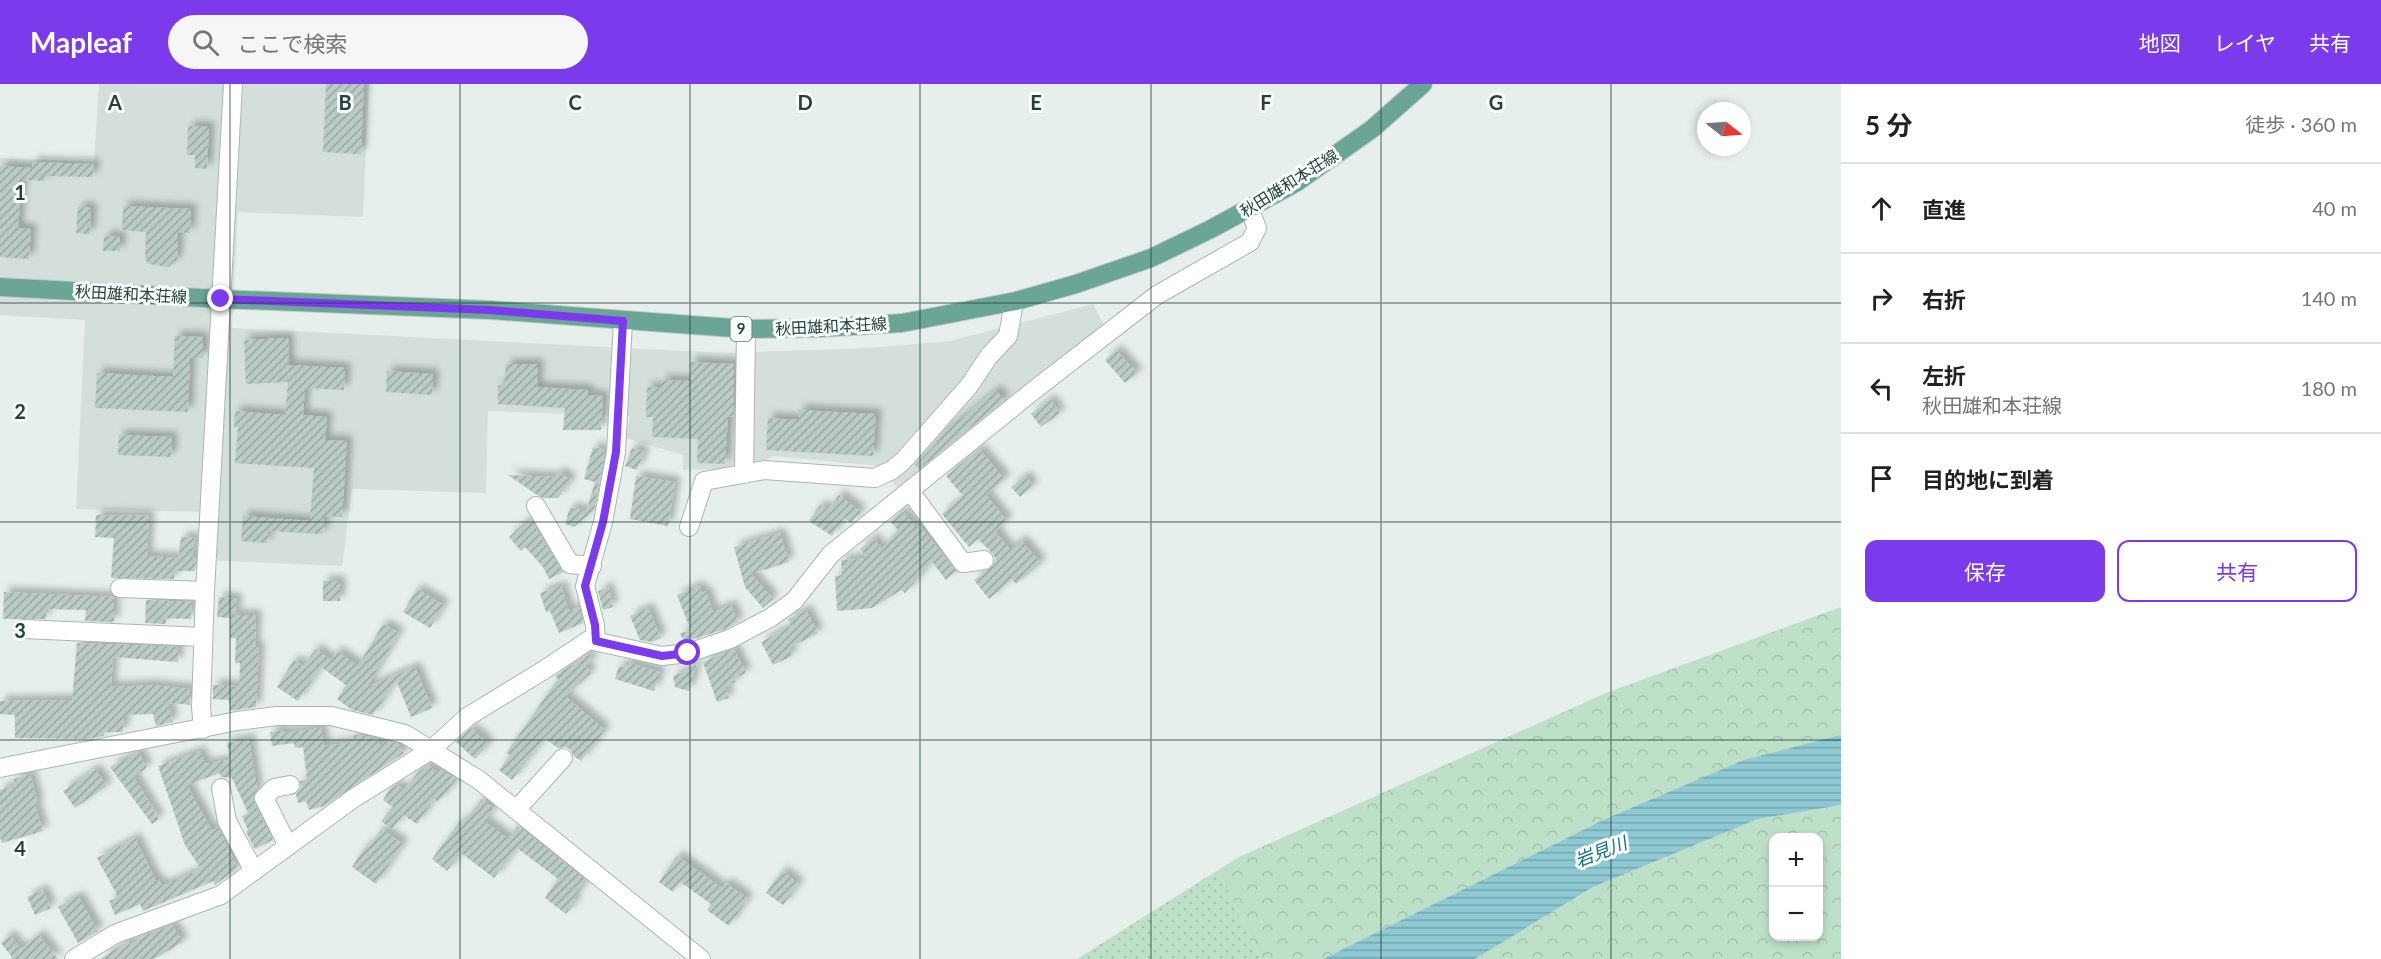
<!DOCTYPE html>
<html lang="ja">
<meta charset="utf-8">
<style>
:root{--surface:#fff;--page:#f6f6f6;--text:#202124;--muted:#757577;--line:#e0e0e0;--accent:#7c3aed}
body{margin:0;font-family:Lato,"Noto Sans JP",sans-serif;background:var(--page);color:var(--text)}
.controls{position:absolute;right:18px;bottom:18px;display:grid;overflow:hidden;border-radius:12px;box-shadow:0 3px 9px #0003}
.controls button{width:54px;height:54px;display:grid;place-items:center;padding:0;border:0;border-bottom:2px solid var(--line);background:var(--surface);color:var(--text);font:30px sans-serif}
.compass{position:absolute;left:1697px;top:18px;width:54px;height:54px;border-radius:50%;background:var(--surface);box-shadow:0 3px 9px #0003;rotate:107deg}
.stop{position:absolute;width:18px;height:18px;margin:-14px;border:4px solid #7c3aed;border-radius:50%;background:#fff}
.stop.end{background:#7c3aed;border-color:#fff;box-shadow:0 2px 6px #0008}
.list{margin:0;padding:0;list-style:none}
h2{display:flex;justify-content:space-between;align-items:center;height:78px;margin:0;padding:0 24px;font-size:26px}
h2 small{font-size:20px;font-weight:400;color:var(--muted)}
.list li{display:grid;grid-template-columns:39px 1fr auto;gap:18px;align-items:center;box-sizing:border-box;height:90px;padding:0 24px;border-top:2px solid var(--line)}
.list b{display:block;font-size:22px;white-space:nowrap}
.list p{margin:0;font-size:20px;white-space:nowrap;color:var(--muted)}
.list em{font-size:20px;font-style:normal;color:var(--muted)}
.actions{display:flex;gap:12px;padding:18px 24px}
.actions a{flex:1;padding:14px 0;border:2px solid var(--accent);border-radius:12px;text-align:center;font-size:21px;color:var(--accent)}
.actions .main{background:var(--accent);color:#fff}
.icon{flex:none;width:33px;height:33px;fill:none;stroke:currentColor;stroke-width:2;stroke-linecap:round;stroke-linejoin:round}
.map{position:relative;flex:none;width:1841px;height:875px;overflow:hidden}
header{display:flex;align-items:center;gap:36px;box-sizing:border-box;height:84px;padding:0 30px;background:var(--accent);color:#fff}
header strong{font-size:28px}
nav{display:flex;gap:33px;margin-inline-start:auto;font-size:21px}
.search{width:420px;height:54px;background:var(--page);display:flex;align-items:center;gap:15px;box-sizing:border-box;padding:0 21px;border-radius:33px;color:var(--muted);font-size:22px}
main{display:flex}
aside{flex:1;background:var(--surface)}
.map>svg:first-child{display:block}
</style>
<header>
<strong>Mapleaf</strong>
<div class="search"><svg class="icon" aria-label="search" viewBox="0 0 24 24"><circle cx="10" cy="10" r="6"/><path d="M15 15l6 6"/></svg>ここで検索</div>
<nav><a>地図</a><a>レイヤ</a><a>共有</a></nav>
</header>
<main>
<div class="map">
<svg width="1841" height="875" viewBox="0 0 1841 875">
<defs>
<pattern id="grass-dots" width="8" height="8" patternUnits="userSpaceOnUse" patternTransform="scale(1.5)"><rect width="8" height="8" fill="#bfe0c8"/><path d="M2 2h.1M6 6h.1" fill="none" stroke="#a4c1ad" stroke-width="1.8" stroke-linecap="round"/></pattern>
<pattern id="forest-crowns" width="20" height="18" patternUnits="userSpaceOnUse" patternTransform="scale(1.5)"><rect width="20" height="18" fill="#bfe0c8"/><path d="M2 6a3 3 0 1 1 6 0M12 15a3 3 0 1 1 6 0" fill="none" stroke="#a4c1ad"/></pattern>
<pattern id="water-rules" width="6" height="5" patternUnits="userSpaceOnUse" patternTransform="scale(1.5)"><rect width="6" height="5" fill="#8ec9d4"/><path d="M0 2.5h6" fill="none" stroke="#74a5ad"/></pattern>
<pattern id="building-hatch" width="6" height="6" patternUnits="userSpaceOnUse" patternTransform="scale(1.5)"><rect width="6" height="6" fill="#bbcac4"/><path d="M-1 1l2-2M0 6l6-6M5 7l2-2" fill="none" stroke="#98a6a0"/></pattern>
<filter id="shadow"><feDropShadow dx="5.5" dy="-5.5" stdDeviation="3" flood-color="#0004"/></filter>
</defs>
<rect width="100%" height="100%" fill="#e6efeb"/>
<polygon fill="#d4dfda" points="99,0 369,0 363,133 238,128 232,244 725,269 868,264 950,257 1093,220 1113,257 1010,336 910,418 879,382 773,372 751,384 683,386 683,371 626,354 630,332 488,327 486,409 352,405 342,482 203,476 204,428 76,425 85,236 0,231 0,74 94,78"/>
<polygon fill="url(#grass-dots)" points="1218,786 1260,875 1077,875"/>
<g fill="url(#forest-crowns)" fill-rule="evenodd">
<polygon points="1841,523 1841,653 1603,736 1323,875 1260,875 1218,786 1239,773 1606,609"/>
<path d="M1841 721V875H1475L1593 803 1758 735ZM1774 754H1818V852H1774Z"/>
</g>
<polygon fill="url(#water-rules)" points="1841,651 1841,721 1758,735 1593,803 1475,875 1323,875 1603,736 1744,676"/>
<g fill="url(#building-hatch)" filter="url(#shadow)">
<polygon points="326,0 364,0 361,70 323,68"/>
<polygon points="188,42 209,43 207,85 195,84 195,71 187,71"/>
<polygon points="32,78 94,80 93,93 45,92 45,97 22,96 18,144 31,145 29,175 0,173 0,82 32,84"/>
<polygon points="123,122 191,125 190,149 178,148 177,176 168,183 149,180 145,175 146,148 122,146"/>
<polygon points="78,123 91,124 90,150 76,149"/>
<polygon points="104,152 120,153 120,167 103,167"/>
<polygon points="175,252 203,253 203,274 190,274 188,328 95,324 97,289 173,293"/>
<polygon points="288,254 289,281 345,284 344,306 305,304 303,331 327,333 325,356 347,357 342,433 324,432 323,450 268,447 267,459 241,457 243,432 310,437 314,384 235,379 238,343 234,343 235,327 285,331 288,298 246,300 244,256"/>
<polygon points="1116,266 1137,289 1125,299 1105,276"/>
<polygon points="691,278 734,280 734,333 728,332 725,380 697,379 698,355 652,353 653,333 646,333 647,303 662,304 662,296 690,297"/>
<polygon points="506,280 538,280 537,303 588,306 588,311 603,312 601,346 563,346 565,324 498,320 498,301 504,301"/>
<polygon points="387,287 433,290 432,311 386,308"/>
<polygon points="996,306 1004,316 919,385 915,381 937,359 935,357 945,347"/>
<polygon points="1050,315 1060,329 1041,343 1031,330"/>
<polygon points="799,326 876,330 873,372 766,366 768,334 799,336"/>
<polygon points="119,351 172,353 171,373 118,371"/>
<polygon points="593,363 605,366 594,426 574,443 565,440 570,423 586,428 595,398 584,395"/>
<polygon points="632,364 644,368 637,386 625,382"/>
<polygon points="979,365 1005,395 986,411 1007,437 995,447 1010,466 1021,456 1041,479 1016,500 1012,495 989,515 974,496 994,481 997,477 993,470 978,455 969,463 942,430 963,412 946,392"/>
<polygon points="559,388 571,396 558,414 543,414 537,411 508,391 555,393"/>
<polygon points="636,392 675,398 668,442 630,435"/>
<polygon points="1025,392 1033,402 1020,413 1011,403"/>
<polygon points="839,411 861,428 851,439 844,434 832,452 809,437 820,421 828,426"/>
<polygon points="902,427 915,442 918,439 956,487 946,496 932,478 905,509 901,506 872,524 837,527 835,492 842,491 841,476 867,474 860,465 873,454 882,465 898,446 890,437"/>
<polygon points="96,431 149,432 147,472 178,474 181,453 195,454 192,473 196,473 195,487 175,487 174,495 111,494 114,454 95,453"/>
<polygon points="530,434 563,488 549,495 543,483 525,463 521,467 509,453"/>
<polygon points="780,449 789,478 751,490 773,515 763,524 745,503 734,463"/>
<rect x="323" y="497" width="17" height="20"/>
<polygon points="561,502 569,527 579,523 583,539 559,549 550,527 546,528 540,509"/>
<polygon points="699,502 702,509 706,507 713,528 731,521 738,538 726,545 684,558 680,549 691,547 677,511"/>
<polygon points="608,504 613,523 603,526 598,507"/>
<polygon points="417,505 444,521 430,544 403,528"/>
<polygon points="4,508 114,513 114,538 85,537 86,526 46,525 46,535 3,535"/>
<polygon points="219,513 237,515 235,531 256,531 255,563 259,563 256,623 230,627 229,616 213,615 213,601 239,602 240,579 235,579 236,554 230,554 230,534 217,533"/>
<polygon points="146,516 192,518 191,535 166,534 166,540 145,539"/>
<polygon points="648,524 661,554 652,558 640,556 630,532"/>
<polygon points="806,526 818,549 789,564 792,572 773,581 761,558 791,542 788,535"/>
<polygon points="383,540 399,549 367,603 415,583 432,624 411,633 396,596 373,631 352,626 337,615 346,601 321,583 298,617 277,603 294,576 303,582 316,565 331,576 337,567 358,582"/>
<polygon points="77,559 178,563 178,578 113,573 111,603 151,601 190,605 190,621 168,619 173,638 156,642 153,630 124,631 123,648 104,648 104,652 89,655 15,654 15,631 0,630 0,617 72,616"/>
<polygon points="734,565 746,589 734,595 736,598 725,603 729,614 717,618 703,578"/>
<polygon points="588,570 593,575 585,582 591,589 565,612 605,646 581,677 574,672 570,665 565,663 558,664 544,654 512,696 499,686 510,671 506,669 558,595 555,592"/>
<polygon points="627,578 660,588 654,607 615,595 619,582 625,584"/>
<polygon points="697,578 689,607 675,603 673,592 693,584 691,580"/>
<polygon points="321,644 324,662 354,658 353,651 360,651 378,655 379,662 386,657 398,660 404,669 324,722 309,726 306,717 298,719 296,710 301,704 300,697 307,696 303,663 295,664 294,659 272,662 270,648 283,646 284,649"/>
<polygon points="471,644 489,660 475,675 456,658"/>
<polygon points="249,655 257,705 253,712 254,718 273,756 255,765 246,748 248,746 242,732 248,729 232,694 221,693 220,689 187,701 212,747 218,743 238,784 215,801 213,797 143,827 140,820 115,831 109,817 118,813 97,774 135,754 156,797 159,796 162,802 201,785 185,761 158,682 200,667 205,680 230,676 227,659"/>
<polygon points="138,668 147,684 133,692 159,735 152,740 110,683"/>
<polygon points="428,681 438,689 441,686 457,695 438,718 434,715 417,740 403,731 392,745 381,737 393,723 383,716 390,705 396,701 404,706 419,687"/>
<polygon points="95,685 107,702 75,724 63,707"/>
<polygon points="30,690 38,719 35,720 43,747 2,759 0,753 0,706 15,701 14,695"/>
<polygon points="482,715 494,725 484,737 508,755 518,742 587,797 573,815 576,817 566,830 545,814 558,795 517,764 494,794 461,769 447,787 432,775 460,737 463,739"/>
<polygon points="381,745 403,760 376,800 352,783 366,762 369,763"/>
<polygon points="677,772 722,804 726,799 748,815 729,842 707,826 711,820 680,798 673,808 659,798"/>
<polygon points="782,787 799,800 783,821 766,809"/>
<polygon points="43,806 51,824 35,831 27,813"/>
<polygon points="78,812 98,847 78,859 58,823"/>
<polygon points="172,841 183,858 154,875 100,875 128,857 130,861 148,850"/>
<polygon points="10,851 21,865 39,851 58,875 10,875 12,873 1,859"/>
</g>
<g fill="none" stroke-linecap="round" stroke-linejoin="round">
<defs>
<g id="minor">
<polyline points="744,390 746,245"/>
<polyline points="910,407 963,479 984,476"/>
<polyline points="536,422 570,480 592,482"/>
<polyline points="689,443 704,397 764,386 875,394 892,386 903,377 969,302 989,272 1008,252 1014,218"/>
<polyline points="120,504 205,507"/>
<polyline points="23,545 203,553"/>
<polyline points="596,557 595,541 585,502 603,438 616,368 623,237"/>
<polyline points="203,645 201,623 205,507 233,0"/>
<polyline points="0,684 237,637 277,632 331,632 405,650 479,696 701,875"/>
<polyline points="221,704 227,737 254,787"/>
<polyline points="516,726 563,674"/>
<polyline points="288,762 264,714 274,704 290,701"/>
<polyline points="74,875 115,850 221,811 354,714 431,666 467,633 544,586 589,556 662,572 688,569 730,555 770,534 794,517 831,470 1033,307 1157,211 1250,158 1257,144 1249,124"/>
</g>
<polyline id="major" points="0,203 221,215 490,226 746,245 820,244 902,239 1016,217 1076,200 1151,174 1211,145 1297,98 1372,45 1423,0"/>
</defs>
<use href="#minor" stroke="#a8b8b2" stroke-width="20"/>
<use href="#major" stroke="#c2cac8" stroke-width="20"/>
<use href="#minor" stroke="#fff" stroke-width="18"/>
<use href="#major" stroke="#6aa596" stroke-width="18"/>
</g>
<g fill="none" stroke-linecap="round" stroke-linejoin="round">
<polyline stroke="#7c3aed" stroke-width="8" points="221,215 490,226 623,237 616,368 603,438 585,502 595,541 596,557 662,572 688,569"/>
</g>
<path fill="none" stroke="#24423a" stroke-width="1.5" stroke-opacity="0.55" d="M230 0V875M460 0V875M690 0V875M920 0V875M1151 0V875M1381 0V875M1611 0V875M0 219H1841M0 438H1841M0 656H1841"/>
<g text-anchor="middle" stroke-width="6" stroke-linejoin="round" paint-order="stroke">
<rect fill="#f7fbf9" stroke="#637a73" stroke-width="1.5" x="730.5" y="233" width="21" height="24" rx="4.5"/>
<g font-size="15" font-weight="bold" fill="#24423a">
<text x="741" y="250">9</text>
</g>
<g font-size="16" fill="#24423a" stroke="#f7fbf9">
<text transform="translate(1289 99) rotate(-32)" y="6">秋田雄和本荘線</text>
<text transform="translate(131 210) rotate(3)" y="6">秋田雄和本荘線</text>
<text transform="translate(831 242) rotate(-3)" y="6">秋田雄和本荘線</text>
</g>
<g font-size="18" font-style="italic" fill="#1c6f80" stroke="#f7fbf9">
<text transform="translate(1601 768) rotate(-21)" y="6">岩見川</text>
</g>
</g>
<g font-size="20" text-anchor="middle" font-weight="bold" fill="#24423a" stroke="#f7fbf9" stroke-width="6" stroke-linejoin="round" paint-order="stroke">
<text x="115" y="26">A</text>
<text x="345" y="26">B</text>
<text x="575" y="26">C</text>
<text x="805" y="26">D</text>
<text x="1036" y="26">E</text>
<text x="1266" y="26">F</text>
<text x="1496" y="26">G</text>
<text x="20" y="116">1</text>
<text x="20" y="335">2</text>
<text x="20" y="554">3</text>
<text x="20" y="772">4</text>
</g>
</svg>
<div class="controls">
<button>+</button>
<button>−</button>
</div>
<svg class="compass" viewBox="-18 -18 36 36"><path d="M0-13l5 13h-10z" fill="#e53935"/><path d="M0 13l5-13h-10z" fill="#757577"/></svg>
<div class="stop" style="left:688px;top:569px"></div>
<div class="stop end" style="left:221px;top:215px"></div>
</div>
<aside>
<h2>5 分<small>徒歩 · 360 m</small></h2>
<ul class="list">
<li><svg class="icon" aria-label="ahead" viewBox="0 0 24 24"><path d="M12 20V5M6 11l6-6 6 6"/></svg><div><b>直進</b></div><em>40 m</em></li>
<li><svg class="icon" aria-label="right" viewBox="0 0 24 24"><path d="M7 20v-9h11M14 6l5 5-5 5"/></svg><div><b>右折</b></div><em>140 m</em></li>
<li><svg class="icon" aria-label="left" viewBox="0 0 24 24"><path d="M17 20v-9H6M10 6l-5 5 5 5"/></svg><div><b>左折</b><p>秋田雄和本荘線</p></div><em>180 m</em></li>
<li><svg class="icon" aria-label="arrive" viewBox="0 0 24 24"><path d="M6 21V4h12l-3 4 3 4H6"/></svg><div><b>目的地に到着</b></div></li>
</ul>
<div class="actions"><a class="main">保存</a><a>共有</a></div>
</aside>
</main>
